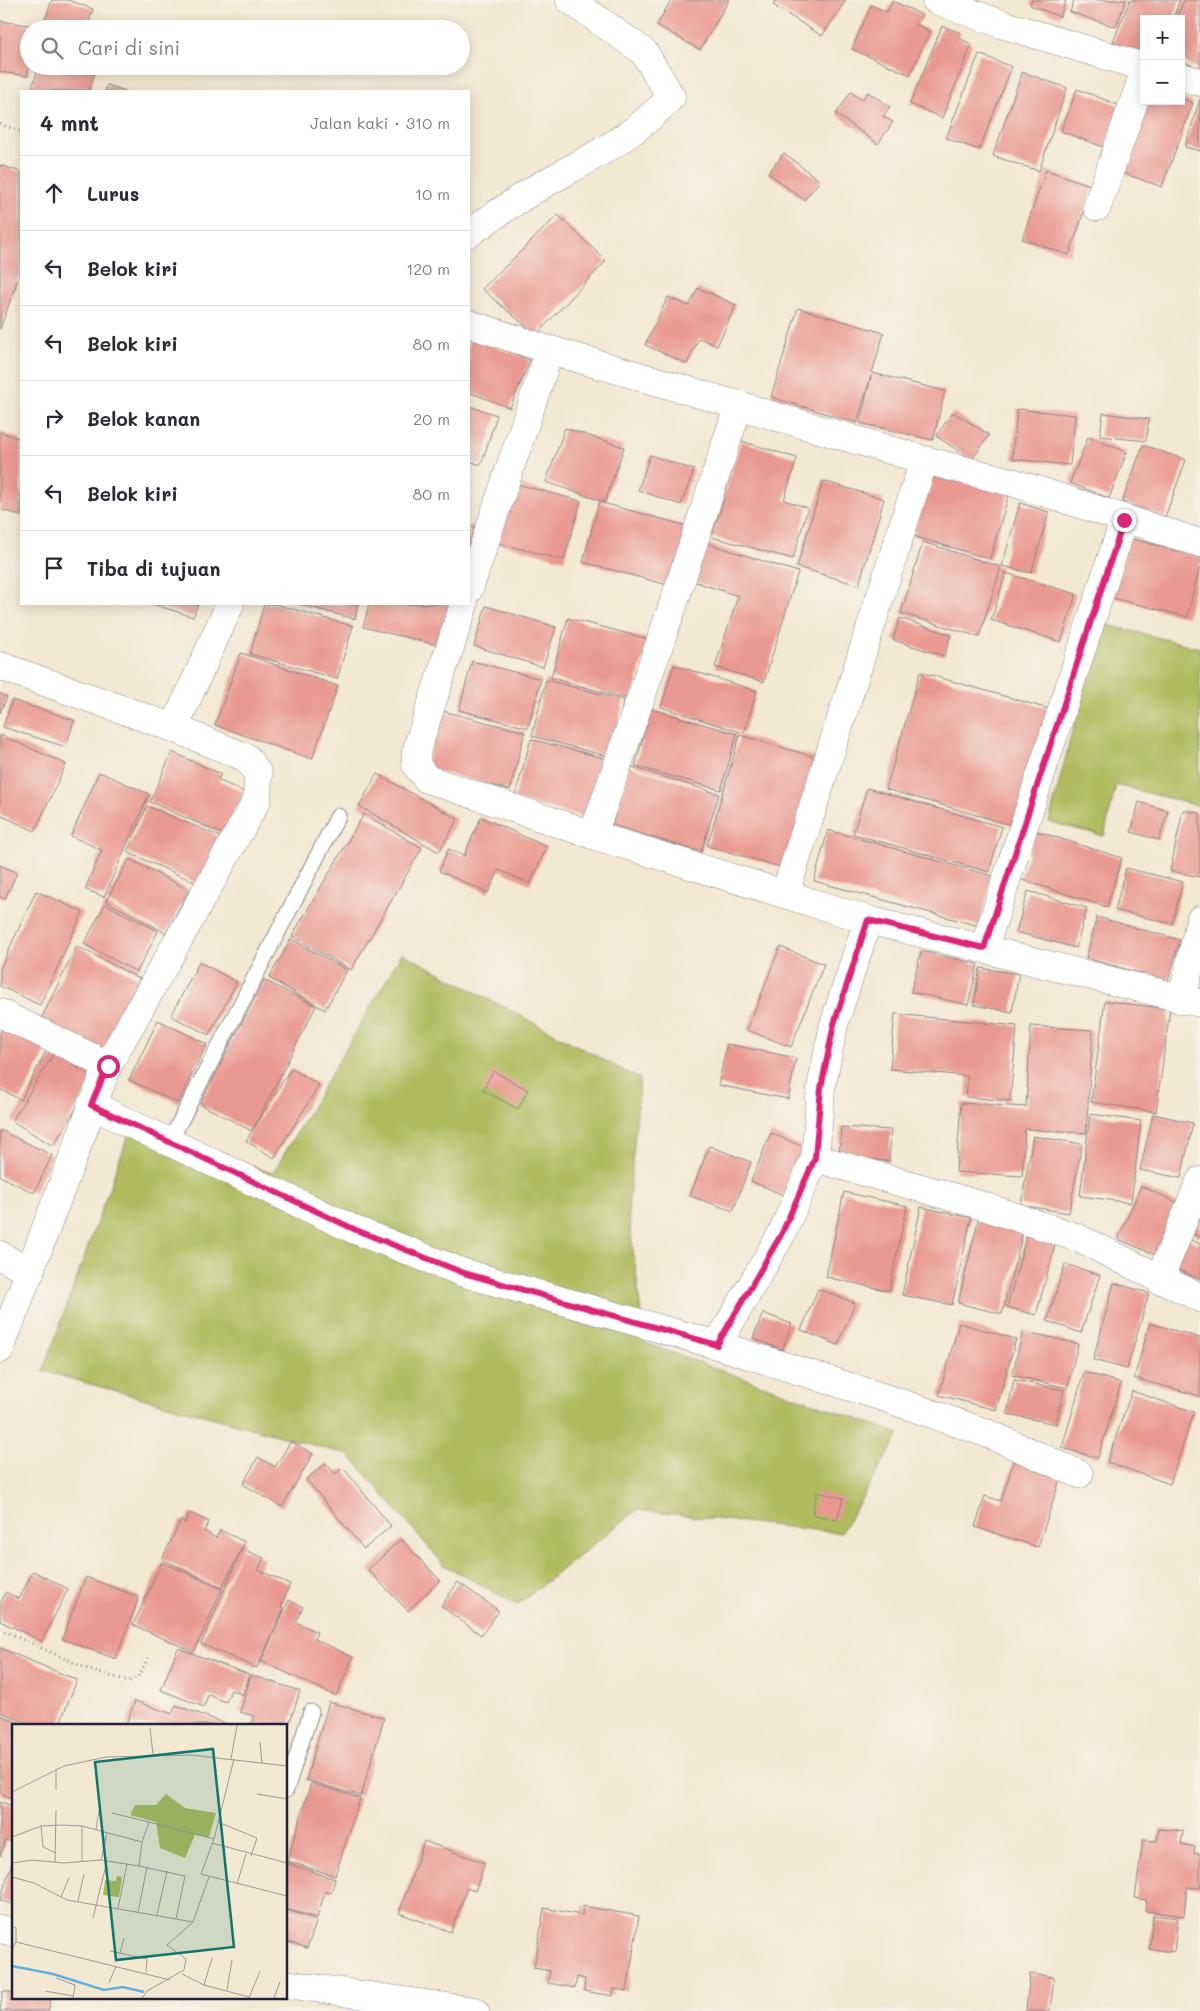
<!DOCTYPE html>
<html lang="id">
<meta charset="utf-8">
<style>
:root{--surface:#fff;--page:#f7f7f7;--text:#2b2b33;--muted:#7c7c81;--line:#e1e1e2}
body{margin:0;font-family:Mali,sans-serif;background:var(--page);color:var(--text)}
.controls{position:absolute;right:15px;top:15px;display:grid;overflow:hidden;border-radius:0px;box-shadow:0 2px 12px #0003}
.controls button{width:45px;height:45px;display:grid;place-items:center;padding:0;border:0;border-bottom:1px solid var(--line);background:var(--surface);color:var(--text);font:25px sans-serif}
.stop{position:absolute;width:15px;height:15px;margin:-11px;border:4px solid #db2777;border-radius:50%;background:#fff}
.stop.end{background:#db2777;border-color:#fff;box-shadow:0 1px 5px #0008}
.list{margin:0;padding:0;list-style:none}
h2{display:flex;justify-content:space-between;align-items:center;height:65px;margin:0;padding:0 20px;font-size:21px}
h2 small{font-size:16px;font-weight:400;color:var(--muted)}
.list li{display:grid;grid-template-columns:32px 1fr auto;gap:15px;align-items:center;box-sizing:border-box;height:75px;padding:0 20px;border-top:1px solid var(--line)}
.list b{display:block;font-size:19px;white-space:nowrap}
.list em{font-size:16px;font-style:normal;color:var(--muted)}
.icon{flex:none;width:28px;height:28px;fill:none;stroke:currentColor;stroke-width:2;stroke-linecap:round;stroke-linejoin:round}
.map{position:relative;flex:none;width:1200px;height:2011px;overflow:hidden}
.search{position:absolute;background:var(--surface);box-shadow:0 2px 12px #0003;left:20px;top:20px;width:450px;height:55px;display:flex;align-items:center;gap:12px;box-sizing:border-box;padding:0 18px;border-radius:28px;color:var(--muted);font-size:19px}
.panel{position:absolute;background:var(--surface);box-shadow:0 2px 12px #0003;left:20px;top:90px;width:450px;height:515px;border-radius:0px}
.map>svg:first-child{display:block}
</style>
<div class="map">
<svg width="1200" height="2011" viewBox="0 0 1200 2011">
<rect width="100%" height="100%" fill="#f7f3e8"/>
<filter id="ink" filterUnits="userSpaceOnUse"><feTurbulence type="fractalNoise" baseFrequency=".02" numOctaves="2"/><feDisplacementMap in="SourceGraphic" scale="10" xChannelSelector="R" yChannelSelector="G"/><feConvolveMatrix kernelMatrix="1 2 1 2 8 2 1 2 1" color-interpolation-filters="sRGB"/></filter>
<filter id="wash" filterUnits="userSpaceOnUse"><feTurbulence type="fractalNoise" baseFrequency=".0096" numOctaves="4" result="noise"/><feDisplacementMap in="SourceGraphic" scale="20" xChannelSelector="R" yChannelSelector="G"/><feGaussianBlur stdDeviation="1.12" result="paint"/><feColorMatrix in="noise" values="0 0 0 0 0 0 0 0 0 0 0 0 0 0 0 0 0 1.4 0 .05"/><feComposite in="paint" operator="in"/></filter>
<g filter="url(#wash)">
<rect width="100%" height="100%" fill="#f3e8d2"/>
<g fill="#afbb5d" stroke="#686e4c">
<polygon points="1100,623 1200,648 1200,806 1116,785 1104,836 1049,822"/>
<polygon points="402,953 640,1079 628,1210 645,1343 900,1434 841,1533 637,1510 517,1605 444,1565 349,1455 43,1371 131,1128 273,1173"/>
</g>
<g id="blocks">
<g fill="#e99991">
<polygon points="52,0 68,0 93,9 87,29 70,29 45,20"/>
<polygon points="671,0 729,0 700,50 657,25"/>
<polygon points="776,0 846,0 822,36 773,5"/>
<polygon points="1032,0 1066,0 1060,17 1030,5"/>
<polygon points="1074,0 1126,0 1116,27 1070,12"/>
<polygon points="1130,0 1180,0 1173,19 1144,19 1144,60 1111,47"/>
<polygon points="1184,0 1200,0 1200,69 1181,61 1181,19 1176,19"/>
<polygon points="893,1 922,15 917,25 930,31 910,75 852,49 871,5 887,12"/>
<polygon points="0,21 35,26 35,29 29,29 28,76 0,72"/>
<polygon points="942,26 961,33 958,38 972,44 942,118 910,104"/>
<polygon points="979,54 1012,67 979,150 946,138"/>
<polygon points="39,66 97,66 89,91 31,91"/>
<polygon points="1022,72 1067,88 1039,171 993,156"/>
<polygon points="107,85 126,91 105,91"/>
<polygon points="1077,89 1121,106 1106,148 1061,131"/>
<polygon points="851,92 862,100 868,92 890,107 883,116 893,122 878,144 836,114"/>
<polygon points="1181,98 1193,103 1162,187 1114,170 1144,101 1181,101"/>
<polygon points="1200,99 1200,151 1185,147"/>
<polygon points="784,153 820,181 804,200 768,173"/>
<polygon points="0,165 21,172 21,271 0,329"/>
<polygon points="1046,170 1093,186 1069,255 1022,239"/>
<polygon points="558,215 606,261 536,335 482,289"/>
<polygon points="698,288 736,305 717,346 699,338 687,364 645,345 668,297 689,306"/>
<polygon points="798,308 884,333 872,373 945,391 933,440 860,423 871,376 857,423 771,397"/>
<polygon points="469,336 530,360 510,408 469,392"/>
<polygon points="469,406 497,415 481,465 469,461"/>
<polygon points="1017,409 1075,415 1070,465 1012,459"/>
<polygon points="953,412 989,435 972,460 936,436"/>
<polygon points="1103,413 1149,419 1146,441 1100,436"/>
<polygon points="565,428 624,447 605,502 546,482"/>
<polygon points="0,432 21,439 21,516 0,509"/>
<polygon points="1088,437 1127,452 1109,498 1070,483"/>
<polygon points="741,441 797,458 784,500 808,508 793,559 712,537"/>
<polygon points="1143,445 1186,460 1165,517 1122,502"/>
<polygon points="650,455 694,470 681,505 638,490"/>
<polygon points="932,472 1009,494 990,559 913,536"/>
<polygon points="823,481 884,499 859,585 797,567"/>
<polygon points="513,483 581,501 564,560 498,543"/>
<polygon points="599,502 691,527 675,587 583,562"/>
<polygon points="1020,503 1049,512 1031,573 1002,566"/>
<polygon points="469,525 483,530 469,571"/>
<polygon points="1129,538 1200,557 1200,566 1187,617 1113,598"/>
<polygon points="703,542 798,572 764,682 715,667 738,596 690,580"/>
<polygon points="923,542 1001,567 979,637 901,613"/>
<polygon points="1006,573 1076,594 1061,642 991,620"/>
<polygon points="153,604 198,604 193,617"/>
<polygon points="264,604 275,604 353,626 337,679 250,654"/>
<polygon points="298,604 358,604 355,619"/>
<polygon points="369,604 457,604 446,647 363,627"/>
<polygon points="486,606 556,627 543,667 474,646"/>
<polygon points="568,618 648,639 632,700 551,678"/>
<polygon points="900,618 951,635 944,656 893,640"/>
<polygon points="241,653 338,686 312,759 215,725"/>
<polygon points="472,661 541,679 528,728 459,710"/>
<polygon points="674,665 757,691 744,733 661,707"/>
<polygon points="920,672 1049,709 1015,826 886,789"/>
<polygon points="546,680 624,700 610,757 532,736"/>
<polygon points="0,693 7,697 0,713"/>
<polygon points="12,700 74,720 66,747 3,727"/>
<polygon points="651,709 737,734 721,790 635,766"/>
<polygon points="442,711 525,732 510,790 426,768"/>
<polygon points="0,735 66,764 35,831 0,815"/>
<polygon points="740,735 821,759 788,869 707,846"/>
<polygon points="531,739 607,759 591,819 514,799"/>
<polygon points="172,752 221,774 218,780 244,792 225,835 150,802"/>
<polygon points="629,766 719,794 701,852 612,825"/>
<polygon points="99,772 149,794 104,897 85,889 102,850 71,836"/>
<polygon points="377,774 458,819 439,852 359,806"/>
<polygon points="867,788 1002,827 989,872 853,834"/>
<polygon points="1139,802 1168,811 1159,840 1131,832"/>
<polygon points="147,806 223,838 201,885 127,852"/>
<polygon points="1183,810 1200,813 1200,877 1170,871"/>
<polygon points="364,814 422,848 351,970 292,936"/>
<polygon points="481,817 547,847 530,884 499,870 488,893 439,871 448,849 464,856"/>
<polygon points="828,830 993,876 979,926 814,881"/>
<polygon points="1036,831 1122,858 1107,907 1020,879"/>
<polygon points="129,859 189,890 166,933 106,901"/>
<polygon points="0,865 17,873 5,899 0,897"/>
<polygon points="1126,868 1183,882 1172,924 1115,910"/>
<polygon points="36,891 83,912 40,1005 0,986 0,969"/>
<polygon points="1028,891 1087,908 1076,948 1016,932"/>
<polygon points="105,904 158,931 137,972 84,944"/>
<polygon points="1097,917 1180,940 1168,981 1086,958"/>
<polygon points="291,939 347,970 325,1010 269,978"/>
<polygon points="77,946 140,979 103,1051 41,1019"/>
<polygon points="780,947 824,964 791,1047 747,1030"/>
<polygon points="921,951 978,964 968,1005 911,992"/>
<polygon points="199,962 237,982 209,1035 171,1016"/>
<polygon points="980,968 1019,974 1012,1012 974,1005"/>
<polygon points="264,980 316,1006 252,1131 200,1104"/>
<polygon points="1105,1001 1170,1009 1156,1112 1091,1102"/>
<polygon points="895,1014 1017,1026 1010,1101 966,1097 968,1076 890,1069"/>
<polygon points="158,1020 207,1044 178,1103 129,1080"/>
<polygon points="5,1023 49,1045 21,1100 0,1089 0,1033"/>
<polygon points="1031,1026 1093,1030 1086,1133 1025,1129 1022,1176 956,1172 961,1103 1026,1107"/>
<polygon points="727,1044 796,1058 788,1099 718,1085"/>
<polygon points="54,1053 95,1078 53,1146 12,1121"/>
<polygon points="291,1068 319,1085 274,1158 246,1141"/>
<polygon points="493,1071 528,1090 518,1109 483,1090"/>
<polygon points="1090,1114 1141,1121 1131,1203 1080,1196"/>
<polygon points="1153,1114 1193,1123 1181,1178 1140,1170"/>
<polygon points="841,1127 891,1130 889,1161 839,1157"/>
<polygon points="0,1130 52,1155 34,1193 0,1176"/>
<polygon points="771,1133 813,1151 793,1199 751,1181"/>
<polygon points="1033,1136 1082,1144 1069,1213 1021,1205"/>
<polygon points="709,1146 751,1162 733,1211 690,1196"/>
<polygon points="1141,1186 1187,1207 1165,1259 1118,1239"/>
<polygon points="844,1192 907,1206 889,1291 826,1277"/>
<polygon points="921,1207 971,1218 952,1305 902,1295"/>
<polygon points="1200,1209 1200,1237 1190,1232"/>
<polygon points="979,1217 1024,1228 1002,1314 958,1303"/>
<polygon points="1027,1234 1056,1242 1036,1315 1007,1307"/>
<polygon points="1182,1236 1200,1244 1200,1279 1169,1266"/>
<polygon points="1065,1264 1100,1275 1081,1333 1047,1321"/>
<polygon points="1114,1283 1149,1293 1127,1369 1093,1360"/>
<polygon points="818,1289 855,1303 838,1345 801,1330"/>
<polygon points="763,1313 792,1324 782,1350 753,1338"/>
<polygon points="959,1323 1016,1339 996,1410 939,1395"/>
<polygon points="1150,1323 1200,1338 1200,1396 1134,1378"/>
<polygon points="1023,1331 1078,1344 1067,1388 1012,1375"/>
<polygon points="1084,1372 1121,1383 1098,1458 1062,1448"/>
<polygon points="1014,1380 1064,1390 1056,1424 1007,1414"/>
<polygon points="1132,1391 1194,1412 1170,1484 1107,1462"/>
<polygon points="291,1441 313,1454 282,1507 243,1484 258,1457 275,1467"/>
<polygon points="1014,1460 1061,1476 1038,1547 975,1527 985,1496 1001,1501"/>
<polygon points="326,1463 335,1474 343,1468 391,1526 364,1549 306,1479"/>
<polygon points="817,1492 843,1498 837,1520 812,1514"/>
<polygon points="190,1513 209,1522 204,1531 216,1538 220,1530 245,1542 222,1588 162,1559 181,1520 185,1523"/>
<polygon points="401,1539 440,1580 408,1611 368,1570"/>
<polygon points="242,1549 264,1558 258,1570 290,1584 281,1607 284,1608 257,1668 201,1644"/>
<polygon points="162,1562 222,1589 194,1652 133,1625"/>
<polygon points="33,1571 68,1589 42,1641 0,1621 0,1604 6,1592 19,1599"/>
<polygon points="86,1577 139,1597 116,1659 62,1639"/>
<polygon points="458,1582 499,1611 481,1635 441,1606"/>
<polygon points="289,1600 303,1607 296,1622 317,1632 314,1639 353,1657 336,1696 261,1661"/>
<polygon points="0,1648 77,1680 59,1725 32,1725 0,1712"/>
<polygon points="178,1648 250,1675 243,1695 231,1690 226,1702 208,1695 204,1707 161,1690"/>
<polygon points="251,1675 300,1691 287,1731 286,1725 252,1725 254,1716 240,1712"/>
<polygon points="135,1701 172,1714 176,1705 229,1725 126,1725"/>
<polygon points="329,1702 384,1718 361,1796 306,1780"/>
<polygon points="0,1715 25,1725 14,1725 14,1799 0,1793"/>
<polygon points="311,1783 360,1798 335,1876 287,1861"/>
<polygon points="0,1802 14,1806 14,1843 6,1840 0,1856"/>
<polygon points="1159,1829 1183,1831 1181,1844 1195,1847 1194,1853 1200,1854 1200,1888 1187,1887 1184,1916 1145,1911 1146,1900 1135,1898 1143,1840 1157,1841"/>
<polygon points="424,1841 485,1863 475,1891 467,1888 451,1932 399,1913"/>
<polygon points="14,1857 14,1905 0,1900"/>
<polygon points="286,1863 335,1879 331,1893 325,1891 317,1918 286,1909"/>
<polygon points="583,1906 639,1916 627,1991 614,1989 613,1996 584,1991 585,1979 577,1977 575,1988 548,1983 550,1971 534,1968 544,1908 582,1915"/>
<polygon points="286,1910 317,1920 307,1948 286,1941"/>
<polygon points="1153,1915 1178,1918 1174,1952 1149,1949"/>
<polygon points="1030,1974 1054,1977 1050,2011 1026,2011"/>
<polygon points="3,1991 14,1993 14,1997 51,1999 48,2011 0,2011"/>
</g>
</g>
</g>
<g filter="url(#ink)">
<use href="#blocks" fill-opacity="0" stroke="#8a8586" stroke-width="1"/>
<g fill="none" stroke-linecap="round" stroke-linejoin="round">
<defs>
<g id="service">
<polyline points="170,1141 338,816"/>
<polyline points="286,1790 311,1712"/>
</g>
<g id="minor">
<polyline points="936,0 1001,24 1144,67"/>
<polyline points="1181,77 1200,82"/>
<polyline points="1097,207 1144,73"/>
<path d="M469 233C493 217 517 199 542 185 591 157 632 139 671 97L644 52 570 0"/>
<polyline points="469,324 550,350 469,589"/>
<polyline points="550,350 924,460 1015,483 1200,543"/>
<polyline points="0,666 174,728 247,758 258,774 257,800 108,1065 0,1349"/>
<polyline points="174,728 230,604"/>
<polyline points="593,835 672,608 739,404"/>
<polyline points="785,894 924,460"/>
<polyline points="868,920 1200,1003"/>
<polyline points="984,948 1124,520"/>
<polyline points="1182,1000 1200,920"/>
<polyline points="0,1013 108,1065"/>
<polyline points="91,1105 355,1230 464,1273 717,1345 782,1233 815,1158 821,1088 834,1024 868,920 593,835 427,779 416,765 416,752 464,604"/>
<polyline points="815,1158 977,1204 1078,1238 1200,1298"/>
<polyline points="0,1255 30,1273"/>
<polyline points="1159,1280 1200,1181"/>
<polyline points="717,1345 895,1401 989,1434 1079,1474"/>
<polyline points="0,1929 14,1932"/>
<polyline points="286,1984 475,2011"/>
</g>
</defs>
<use href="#service" stroke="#8a8586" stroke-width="17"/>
<use href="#minor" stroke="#8a8586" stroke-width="29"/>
<g stroke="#8a8586" stroke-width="3" stroke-dasharray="1 4" stroke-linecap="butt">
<polyline points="0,124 21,131"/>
<polyline points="0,1629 92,1671 129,1681 138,1677 149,1656"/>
</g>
<use href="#service" stroke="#fff" stroke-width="15"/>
<use href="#minor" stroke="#fff" stroke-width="28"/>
</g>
</g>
<g fill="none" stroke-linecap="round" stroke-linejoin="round" filter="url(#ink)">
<polyline stroke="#db2777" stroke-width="6" points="108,1066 91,1105 356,1230 464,1273 717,1345 782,1233 815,1158 821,1088 834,1024 868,920 984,948 1124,520"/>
</g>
<g transform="translate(12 1724)">
<rect width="275" height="275" fill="#f3e8d2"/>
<path d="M154 70 173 84 204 89 197 113 183 111 173 134 148 124 144 98 118 91 123 81H144ZM105 152 110 153 107 173 91 171 93 156 104 157Z" fill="#afbb5d"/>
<path fill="none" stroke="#62b1dc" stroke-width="2.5" d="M0 242 41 250 92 266 111 263 132 268"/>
<path fill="none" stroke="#9f9996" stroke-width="1" d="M138 4 141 30M248 18 250 39M219 35 225 1M222 35 202 115 189 150 275 172M44 46V66M0 68 52 42 94 33 179 31 275 42M245 70 275 75M100 89 137 98M206 98 245 114 239 132M29 102 31 123 44 129M70 102V137M84 105 87 87M0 113 29 102 50 101 70 102 130 118M200 119 275 139M89 136 95 109M0 139 20 136 52 139 89 136 127 142M43 139 44 86M0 153 22 159 55 176 164 195M225 160 234 130M49 173 57 154M66 177 72 150M106 184 115 140M126 188 135 143M145 191 155 147M81 194 95 137M181 198 164 195 173 152 127 142 130 118 137 98 202 115M0 202 4 204V218L0 226M4 218 158 256M98 227 135 235 134 249M108 229 112 214M170 250 192 261 237 273M44 254 63 261 61 274M97 259 104 242M192 261 200 234M215 266 220 236M33 267 62 272M130 274 135 267 172 246 174 235 155 221 181 198 197 153M237 274 248 247M262 274 268 258"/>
<path fill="#0f766e" fill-opacity="0.15" stroke="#0f766e" stroke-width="2.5" d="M201 25 222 223 104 236 83 38Z"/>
<rect width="275" height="275" fill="none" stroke="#22223b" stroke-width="2.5"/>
</g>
</svg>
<div class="controls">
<button>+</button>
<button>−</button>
</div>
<div class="stop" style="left:108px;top:1066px"></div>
<div class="stop end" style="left:1124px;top:520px"></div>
<div class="search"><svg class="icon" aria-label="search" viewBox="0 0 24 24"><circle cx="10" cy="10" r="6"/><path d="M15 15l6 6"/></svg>Cari di sini</div>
<section class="panel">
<h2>4 mnt<small>Jalan kaki · 310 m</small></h2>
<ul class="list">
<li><svg class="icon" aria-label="ahead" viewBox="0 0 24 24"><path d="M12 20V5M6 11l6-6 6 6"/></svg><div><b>Lurus</b></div><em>10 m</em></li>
<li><svg class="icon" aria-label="left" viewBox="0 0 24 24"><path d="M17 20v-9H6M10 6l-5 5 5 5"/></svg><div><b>Belok kiri</b></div><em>120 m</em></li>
<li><svg class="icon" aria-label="left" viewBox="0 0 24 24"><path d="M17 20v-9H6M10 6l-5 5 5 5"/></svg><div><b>Belok kiri</b></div><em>80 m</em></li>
<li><svg class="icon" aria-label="right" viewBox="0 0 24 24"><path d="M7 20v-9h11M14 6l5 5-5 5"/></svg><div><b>Belok kanan</b></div><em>20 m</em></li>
<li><svg class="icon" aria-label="left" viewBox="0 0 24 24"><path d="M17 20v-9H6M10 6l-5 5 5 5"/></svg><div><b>Belok kiri</b></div><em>80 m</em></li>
<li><svg class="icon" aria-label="arrive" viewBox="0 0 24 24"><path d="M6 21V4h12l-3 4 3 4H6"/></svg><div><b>Tiba di tujuan</b></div></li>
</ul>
</section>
</div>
